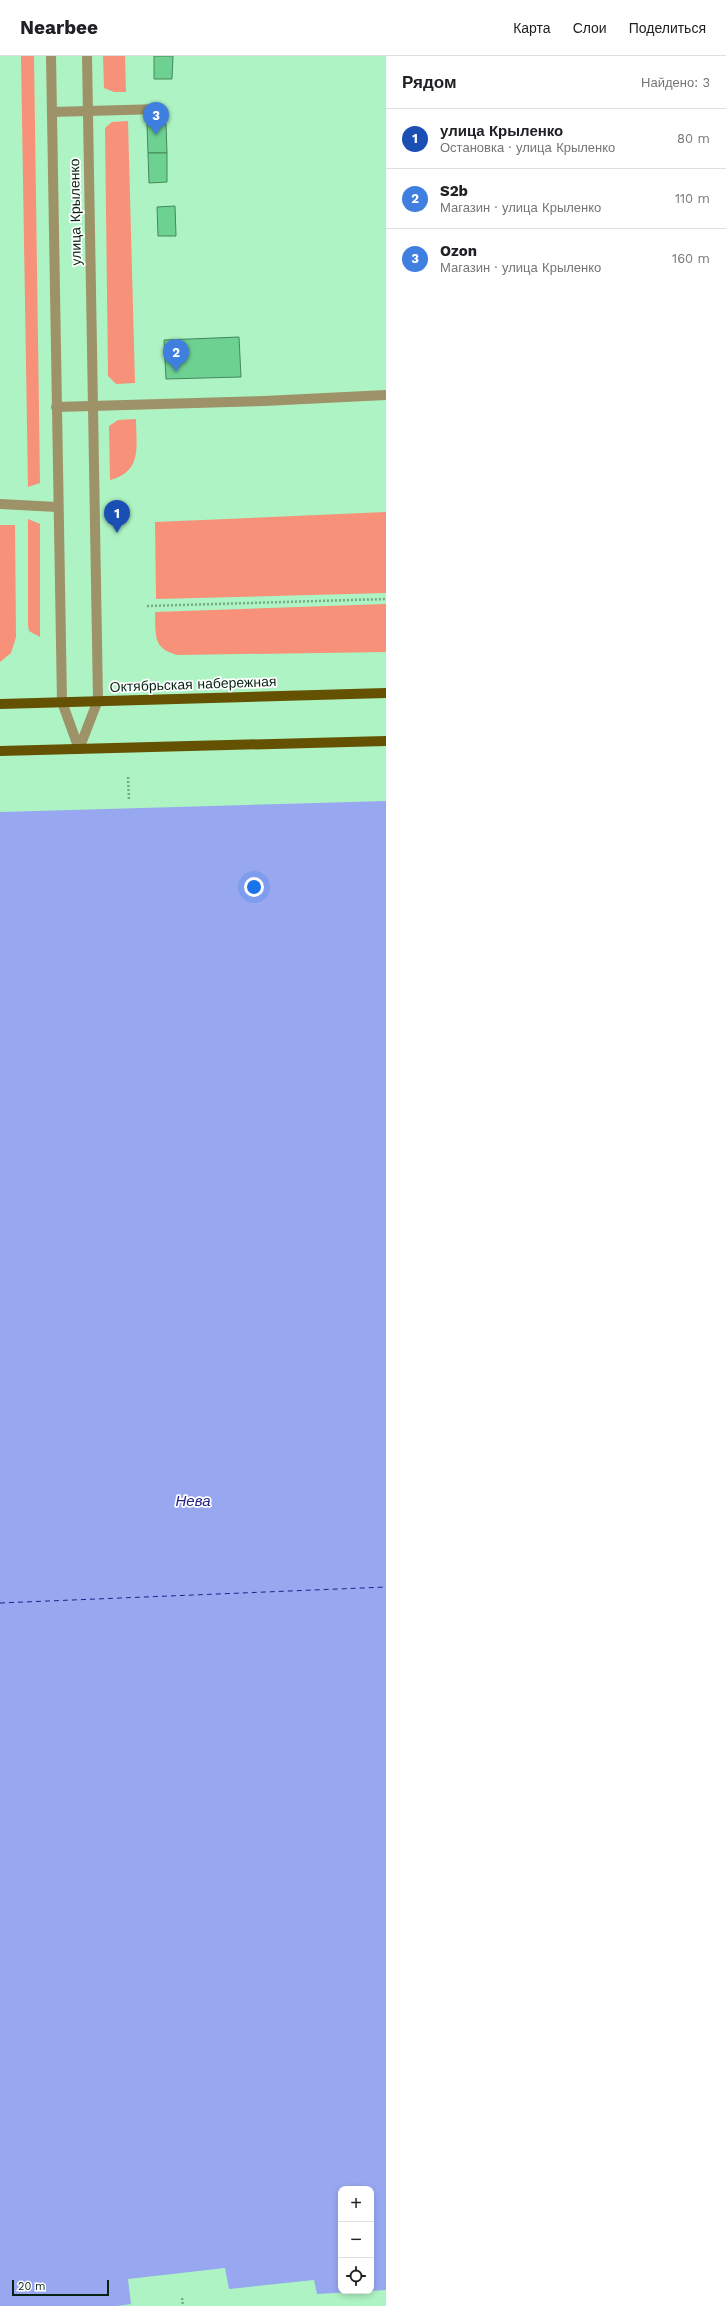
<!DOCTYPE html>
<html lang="ru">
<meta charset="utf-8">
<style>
:root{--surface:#fff;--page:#f6f6f6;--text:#202124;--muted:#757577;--line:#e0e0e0;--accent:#d93025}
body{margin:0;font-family:"Work Sans",sans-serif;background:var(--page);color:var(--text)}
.controls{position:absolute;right:12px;bottom:12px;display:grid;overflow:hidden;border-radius:8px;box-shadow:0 2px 6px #0003}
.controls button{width:36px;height:36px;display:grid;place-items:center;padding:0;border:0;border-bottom:1px solid var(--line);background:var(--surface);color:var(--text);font:20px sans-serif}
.scale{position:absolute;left:12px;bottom:10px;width:97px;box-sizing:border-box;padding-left:4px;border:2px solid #072413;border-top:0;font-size:11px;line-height:14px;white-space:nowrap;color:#072413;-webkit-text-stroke:3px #fff;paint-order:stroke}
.you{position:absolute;left:254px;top:831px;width:14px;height:14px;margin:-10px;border:3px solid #fff;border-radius:50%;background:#1a73e8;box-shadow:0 0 0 6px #1a73e833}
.badge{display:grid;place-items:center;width:26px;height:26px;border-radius:50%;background:var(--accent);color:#fff;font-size:13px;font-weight:700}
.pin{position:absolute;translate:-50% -33px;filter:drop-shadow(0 1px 2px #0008)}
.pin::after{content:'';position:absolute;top:21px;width:14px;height:12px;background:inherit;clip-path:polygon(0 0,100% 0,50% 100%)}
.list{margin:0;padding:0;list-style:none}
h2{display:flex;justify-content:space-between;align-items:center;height:52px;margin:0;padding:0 16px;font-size:17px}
h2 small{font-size:13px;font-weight:400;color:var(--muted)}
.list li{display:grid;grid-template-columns:26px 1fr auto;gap:12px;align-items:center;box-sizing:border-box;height:60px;padding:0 16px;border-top:1px solid var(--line)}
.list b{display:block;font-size:15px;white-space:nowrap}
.list p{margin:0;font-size:13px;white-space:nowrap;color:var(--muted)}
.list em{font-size:13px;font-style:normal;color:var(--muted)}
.icon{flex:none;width:22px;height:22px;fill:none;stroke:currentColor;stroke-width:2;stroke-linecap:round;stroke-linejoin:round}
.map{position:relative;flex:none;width:386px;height:2250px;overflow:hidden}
header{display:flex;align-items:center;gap:24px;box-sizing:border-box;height:56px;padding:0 20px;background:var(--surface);border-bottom:1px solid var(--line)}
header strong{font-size:19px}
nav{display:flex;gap:22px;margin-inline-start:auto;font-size:14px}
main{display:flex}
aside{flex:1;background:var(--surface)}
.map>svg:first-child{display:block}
</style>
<header>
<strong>Nearbee</strong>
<nav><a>Карта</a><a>Слои</a><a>Поделиться</a></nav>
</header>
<main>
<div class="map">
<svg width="386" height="2250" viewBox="0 0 386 2250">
<rect width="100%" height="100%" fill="#aef3c3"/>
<g fill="#f79179">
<polygon points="21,0 34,0 40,427 28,431"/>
<polygon points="103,0 125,0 126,36 114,36 104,32"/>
<polygon points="128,65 135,327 116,328 108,320 105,72 112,66"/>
<path d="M136 363C136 391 143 415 110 424L109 370 118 364Z"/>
<polygon points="386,456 386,537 156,543 155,466"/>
<polygon points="28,463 40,468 40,581 29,575 28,569"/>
<polygon points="0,469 15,469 16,581 11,597 0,606"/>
<path d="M386 548V596L177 599C152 592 156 579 155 556Z"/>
</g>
<polygon fill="#98a8f0" points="386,745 386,2234 371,2235 371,2133 341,2133 341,2235 370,2235 317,2238 314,2224 229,2233 225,2212 128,2223 131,2248 117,2250 0,2250 0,756"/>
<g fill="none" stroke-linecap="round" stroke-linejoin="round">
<polyline stroke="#232187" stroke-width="1" stroke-dasharray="5 4" stroke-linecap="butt" points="0,1547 386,1531"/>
</g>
<g fill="#6dd191" stroke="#44885d">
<polygon points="154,0 173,0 172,23 154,23"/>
<polygon points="147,68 166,68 167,97 148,97"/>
<polygon points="148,97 167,97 167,126 149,127"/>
<polygon points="175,150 176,180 158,180 157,151"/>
<polygon points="239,281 241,321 166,323 164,284"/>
</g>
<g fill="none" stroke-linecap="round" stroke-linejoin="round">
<g stroke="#73a984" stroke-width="2.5" stroke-dasharray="2 2" stroke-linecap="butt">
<polyline points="147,550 386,543"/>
<polyline points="128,721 129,744"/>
<polyline points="182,2242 183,2250"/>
</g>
<g stroke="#9e9269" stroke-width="10">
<polyline points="52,56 160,53"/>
<polyline points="56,351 264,345 386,339"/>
<polyline points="0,448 57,451"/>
</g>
<g stroke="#9e9269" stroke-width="10">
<polyline points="51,0 62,646 79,693"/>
<polyline points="79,693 98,644 87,0"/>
</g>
<g stroke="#645202" stroke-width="10">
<polyline points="0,648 386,637"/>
<polyline points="0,695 386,685"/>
</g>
</g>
<g text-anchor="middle" stroke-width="3.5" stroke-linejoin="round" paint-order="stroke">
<g font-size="14" fill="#072413" stroke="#fff">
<text transform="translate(75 156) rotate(-91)" y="5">улица Крыленко</text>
<text transform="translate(193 628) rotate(-2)" y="5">Октябрьская набережная</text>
</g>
<g font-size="15" font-style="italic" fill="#232187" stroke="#fff">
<text x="193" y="1450">Нева</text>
</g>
</g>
</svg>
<div class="controls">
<button>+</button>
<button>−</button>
<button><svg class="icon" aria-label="locate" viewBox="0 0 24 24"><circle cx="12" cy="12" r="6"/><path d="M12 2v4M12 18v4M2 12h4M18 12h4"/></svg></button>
</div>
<div class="scale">20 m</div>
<div class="you"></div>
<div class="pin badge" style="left:117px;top:477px;background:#1a4fb4">1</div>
<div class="pin badge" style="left:176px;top:316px;background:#3f7fe0">2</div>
<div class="pin badge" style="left:156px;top:79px;background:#3f7fe0">3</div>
</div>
<aside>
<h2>Рядом<small>Найдено: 3</small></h2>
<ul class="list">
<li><span class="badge" style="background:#1a4fb4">1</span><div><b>улица Крыленко</b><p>Остановка · улица Крыленко</p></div><em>80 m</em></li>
<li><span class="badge" style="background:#3f7fe0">2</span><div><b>S2b</b><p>Магазин · улица Крыленко</p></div><em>110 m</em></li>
<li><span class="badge" style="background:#3f7fe0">3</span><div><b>Ozon</b><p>Магазин · улица Крыленко</p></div><em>160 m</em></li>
</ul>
</aside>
</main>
